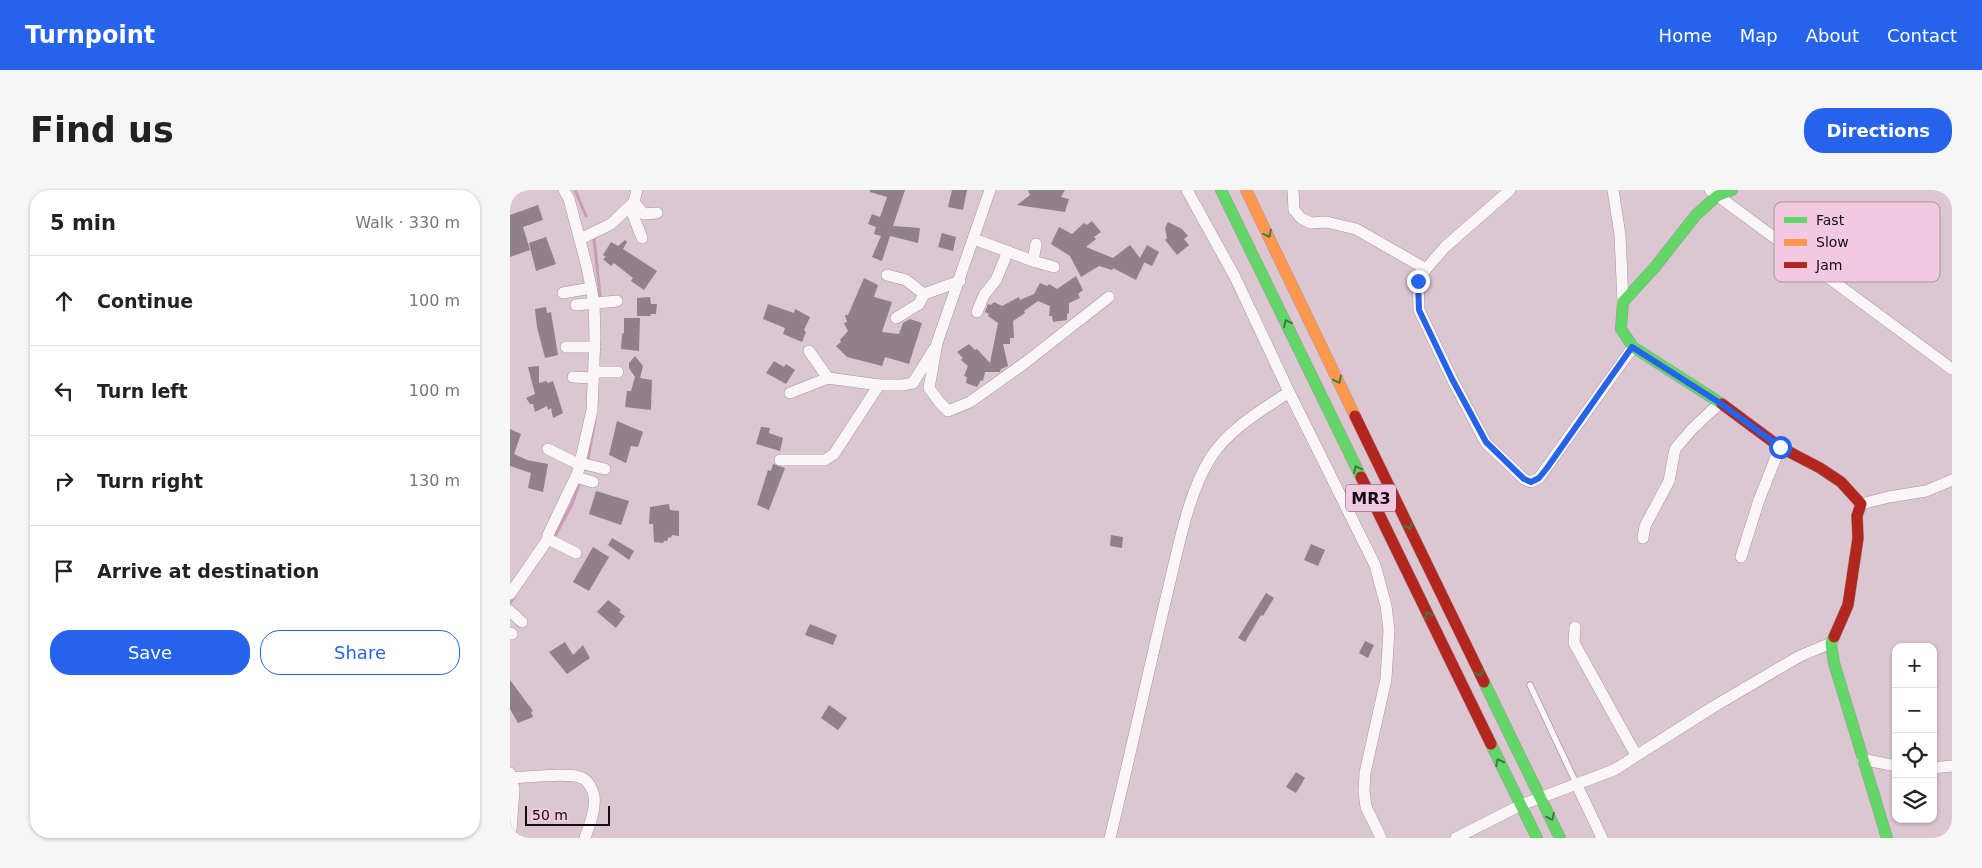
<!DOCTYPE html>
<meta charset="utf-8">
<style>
:root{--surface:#fff;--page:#f6f6f6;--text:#222;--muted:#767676;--line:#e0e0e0;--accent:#2563eb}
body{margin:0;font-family:"DejaVu Sans",sans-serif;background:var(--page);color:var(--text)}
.controls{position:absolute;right:15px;bottom:15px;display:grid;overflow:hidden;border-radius:10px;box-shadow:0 1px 4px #0004}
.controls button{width:45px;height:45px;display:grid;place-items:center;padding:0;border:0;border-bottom:1px solid var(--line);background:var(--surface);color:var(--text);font:25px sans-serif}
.scale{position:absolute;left:15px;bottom:12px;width:85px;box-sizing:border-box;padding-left:5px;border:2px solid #170a12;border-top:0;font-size:14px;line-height:18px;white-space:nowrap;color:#170a12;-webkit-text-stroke:4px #f1c9e0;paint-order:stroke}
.stop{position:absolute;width:15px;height:15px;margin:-11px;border:4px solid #2563eb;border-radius:50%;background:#fff}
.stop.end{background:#2563eb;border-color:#fff;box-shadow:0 1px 5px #0008}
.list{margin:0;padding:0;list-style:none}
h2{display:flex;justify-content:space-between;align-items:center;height:65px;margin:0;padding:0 20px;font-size:21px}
h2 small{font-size:16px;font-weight:400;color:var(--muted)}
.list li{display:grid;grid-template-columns:32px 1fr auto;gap:15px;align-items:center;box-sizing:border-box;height:90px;padding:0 20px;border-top:1px solid var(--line)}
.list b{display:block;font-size:19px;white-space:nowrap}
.list em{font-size:16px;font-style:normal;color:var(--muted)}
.actions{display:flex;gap:10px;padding:15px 20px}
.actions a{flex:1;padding:11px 0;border:1px solid var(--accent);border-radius:20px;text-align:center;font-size:18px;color:var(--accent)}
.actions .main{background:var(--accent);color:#fff}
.icon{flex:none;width:28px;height:28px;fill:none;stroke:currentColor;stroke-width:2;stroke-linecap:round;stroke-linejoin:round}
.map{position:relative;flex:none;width:1442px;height:648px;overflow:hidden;border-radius:20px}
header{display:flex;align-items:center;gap:30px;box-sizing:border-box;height:70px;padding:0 25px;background:var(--accent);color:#fff}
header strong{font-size:24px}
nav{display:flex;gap:28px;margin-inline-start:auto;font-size:18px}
.intro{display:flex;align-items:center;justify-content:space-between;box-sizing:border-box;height:120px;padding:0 30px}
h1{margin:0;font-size:35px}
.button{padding:12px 22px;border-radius:20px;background:var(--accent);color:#fff;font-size:18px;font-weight:700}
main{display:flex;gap:30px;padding:0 30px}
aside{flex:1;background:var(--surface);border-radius:20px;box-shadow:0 1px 4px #0004}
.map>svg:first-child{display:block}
</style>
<header>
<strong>Turnpoint</strong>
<nav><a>Home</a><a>Map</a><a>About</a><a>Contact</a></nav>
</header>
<div class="intro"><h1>Find us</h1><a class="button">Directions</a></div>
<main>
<aside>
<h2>5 min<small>Walk · 330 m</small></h2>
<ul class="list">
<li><svg class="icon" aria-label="ahead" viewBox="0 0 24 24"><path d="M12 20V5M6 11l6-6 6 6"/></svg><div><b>Continue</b></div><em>100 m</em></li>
<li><svg class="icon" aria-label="left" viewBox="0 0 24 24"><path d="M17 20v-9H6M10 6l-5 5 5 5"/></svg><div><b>Turn left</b></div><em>100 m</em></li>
<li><svg class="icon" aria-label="right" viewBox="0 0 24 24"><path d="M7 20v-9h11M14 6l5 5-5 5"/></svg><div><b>Turn right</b></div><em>130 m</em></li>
<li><svg class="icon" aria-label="arrive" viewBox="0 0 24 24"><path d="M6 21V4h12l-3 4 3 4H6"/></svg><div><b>Arrive at destination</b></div></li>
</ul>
<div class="actions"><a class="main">Save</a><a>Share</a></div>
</aside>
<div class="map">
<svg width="1442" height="648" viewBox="0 0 1442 648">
<rect width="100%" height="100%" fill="#dbc6d2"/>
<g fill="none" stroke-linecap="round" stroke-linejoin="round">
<g stroke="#ca9ab7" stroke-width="3">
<polyline points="65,0 76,26"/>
<polyline points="84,49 90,105"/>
<polyline points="78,269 85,230"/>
<polyline points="44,348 62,314 70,292"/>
<polyline points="0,413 5,406"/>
</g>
</g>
<g fill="#908087">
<polygon points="360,0 395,0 383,36 410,38 408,53 380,46 372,71 362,67 371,46 364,44 366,37 358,34 362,24 370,27 377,7 360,2"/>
<polygon points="442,0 457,0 453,20 438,17"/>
<polygon points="518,0 555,0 551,7 559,9 555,22 507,15 520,5"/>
<polygon points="28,15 33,30 13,37 20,60 0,67 0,25"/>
<polygon points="582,31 591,42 584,47 586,49 576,57 603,68 620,55 630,68 637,55 649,62 642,76 633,72 634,73 626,90 603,78 602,80 589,76 571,87 560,66 541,54 549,37 562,44 574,33 577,35"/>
<polygon points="658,32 672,39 678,46 674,49 679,55 667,65 655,50 657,48 655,38"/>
<polygon points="432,43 446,47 443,61 428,57"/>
<polygon points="36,47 46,74 26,81 19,53"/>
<polygon points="115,50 117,52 113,59 147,81 134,100 121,91 123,88 104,73 101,76 93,69 96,67 93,65 101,52 108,56"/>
<polygon points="566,86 573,100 568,104 570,108 559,113 559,123 557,124 557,130 543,132 542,126 539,126 540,116 528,111 514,121 515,123 503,131 504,148 500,148 500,154 493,154 498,176 491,179 490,182 475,182 473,191 471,190 467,197 456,193 457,187 454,186 458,176 451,170 453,168 447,162 459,154 465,160 467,159 480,173 488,133 478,126 479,124 475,122 478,114 481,115 484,112 492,116 509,107 510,110 524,104 530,93 537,96 539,94 547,99"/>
<polygon points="354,88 368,95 364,107 382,112 372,142 389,144 393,133 400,129 412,133 399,174 375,167 372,176 337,167 326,156 331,152 330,150 338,141 334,133 337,132 335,125 338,125"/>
<polygon points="140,107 141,114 147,114 146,124 140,124 141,126 127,126 127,108"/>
<polygon points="258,114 284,123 285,119 300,127 294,140 296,142 292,152 273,144 275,138 253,129"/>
<polygon points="36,117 37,123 41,122 48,165 35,168 27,137 25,119"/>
<polygon points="114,128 130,128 129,161 111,159 112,144 114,143"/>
<polygon points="125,166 133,176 130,188 142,190 141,220 115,217 117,201 121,201 125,187 119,178 119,173"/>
<polygon points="264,171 274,177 276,174 285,180 276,194 256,183"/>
<polygon points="29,176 29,193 36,191 38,193 43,191 53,223 43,228 41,218 38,220 37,216 25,222 23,214 20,214 16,208 25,204 18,177"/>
<polygon points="107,231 133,242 128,257 121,256 116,273 99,265"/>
<polygon points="251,237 260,238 259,243 273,248 270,261 246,254"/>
<polygon points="0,239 11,244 4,264 17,270 38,274 33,302 18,298 21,283 0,276"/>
<polygon points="263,274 275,278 259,320 247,315 258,280 261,281"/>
<polygon points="86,301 119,311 111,335 79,324"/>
<polygon points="159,314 160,320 169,321 169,346 162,345 161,348 159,347 157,351 154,351 153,353 144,352 143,334 139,334 140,317"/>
<polygon points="601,345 613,347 612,358 600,356"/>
<polygon points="102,348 124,361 119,370 98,355"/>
<polygon points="801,354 815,360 808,376 794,370"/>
<polygon points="83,357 99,367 79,401 63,392"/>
<polygon points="756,403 764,408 753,426 751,425 735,452 728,448"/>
<polygon points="98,410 111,420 109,422 115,426 106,438 87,422"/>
<polygon points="300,434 327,445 323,455 295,445"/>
<polygon points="855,451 864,455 858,468 849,463"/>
<polygon points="55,452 63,465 73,455 80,468 57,484 39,462"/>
<polygon points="0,490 23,521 21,522 23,527 8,533 0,519"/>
<polygon points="319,515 337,528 328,540 311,528"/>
<polygon points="786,582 795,588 786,603 776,597"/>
</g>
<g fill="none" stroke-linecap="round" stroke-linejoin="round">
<defs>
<polyline id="lane" points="1020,495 1066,593"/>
<g id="street">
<polyline points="480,0 427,153 419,198 430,213 438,221 460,212 516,172 599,107"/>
<polyline points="677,0 725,87 779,202 865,375 876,416 879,440 876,489 855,583 854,601 856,617 871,648"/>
<polyline points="783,0 784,20 791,28 801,33 816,32 846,39 916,79"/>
<polyline points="1000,0 935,57 916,79 908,91 909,120 942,189 976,253 1014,289 1021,292 1029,288 1123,157"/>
<polyline points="1103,0 1110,45 1113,112"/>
<polyline points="1200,0 1442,179"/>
<polyline points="124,12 134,24 147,23"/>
<polyline points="120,17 132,48"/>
<polyline points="70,49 101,34 124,12 127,0"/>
<polyline points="464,49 523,71 544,77"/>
<polyline points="523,71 526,54"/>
<polyline points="377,85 396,90 414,104"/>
<polyline points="53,103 81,98"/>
<polyline points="66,115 107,111"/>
<polyline points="467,122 474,105 486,90 498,61"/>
<polyline points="386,128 409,114 414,104 450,91"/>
<polyline points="56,157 85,157"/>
<polyline points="299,161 318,188"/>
<polyline points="84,182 108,182"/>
<polyline points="63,187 83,188"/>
<polyline points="280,203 318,188 369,195"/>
<polyline points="38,259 70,275"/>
<polyline points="270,270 315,270 324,264 369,195 393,195 403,193 424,159"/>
<polyline points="70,273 95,279"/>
<polyline points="66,287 83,292"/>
<polyline points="1351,314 1379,307 1416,301 1442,290"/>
<polyline points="1133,348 1135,336 1159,291 1165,259 1182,239 1210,213"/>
<polyline points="38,349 66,363"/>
<polyline points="1231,367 1249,310 1270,257"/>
<polyline points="0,404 38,349 38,345 68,282 82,220 85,147 84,113 77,77 59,9 54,0"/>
<polyline points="0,421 12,432"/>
<polyline points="1065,437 1064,453 1126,565"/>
<polyline points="0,443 2,444"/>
<polyline points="1352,569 1386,576"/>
<polyline points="1423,578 1442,576"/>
<polyline points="0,583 4,599 1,640"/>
<path d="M2 588C17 587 60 582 72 588 78 590 83 600 84 606 86 620 79 636 75 648"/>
<polyline points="1066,593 1092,648"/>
<path d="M600 648C620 566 638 483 658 400 668 359 678 303 701 267 720 238 751 221 779 202"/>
<polyline points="946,648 1011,615 1104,580 1203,517 1290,466 1321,453"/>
</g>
<g id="fast">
<polyline points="711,0 851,287"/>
<polyline points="1212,214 1123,157 1111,139 1113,112 1145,77 1186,25 1207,6 1222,0"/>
<polyline points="1324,447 1321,453 1324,473 1377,648"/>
<polyline points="974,492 1050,648"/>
<polyline points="981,554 1027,648"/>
</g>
<polyline id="slow" points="736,0 845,226"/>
<g id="jam">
<polyline points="1212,214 1270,257 1310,278 1331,292 1351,314 1347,326 1348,348 1338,415 1324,447"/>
<polyline points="845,226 974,492"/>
<polyline points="851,287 981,554"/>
</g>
</defs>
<use href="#lane" stroke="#a6969f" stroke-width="7"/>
<use href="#street" stroke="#a6969f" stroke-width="12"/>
<use href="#fast" stroke="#a6969f" stroke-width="12"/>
<use href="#slow" stroke="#a6969f" stroke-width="12"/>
<use href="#jam" stroke="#a6969f" stroke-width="12"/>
<use href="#lane" stroke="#faf6f8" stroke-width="5.5"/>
<use href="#street" stroke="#faf6f8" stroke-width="11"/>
<use href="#fast" stroke="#63d668" stroke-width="11"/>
<use href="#slow" stroke="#ff974d" stroke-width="11"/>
<use href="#jam" stroke="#b3261e" stroke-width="11"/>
</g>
<defs><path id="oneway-chevron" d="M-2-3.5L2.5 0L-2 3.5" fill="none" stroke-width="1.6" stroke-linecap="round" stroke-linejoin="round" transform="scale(1.25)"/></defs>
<g stroke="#417a41">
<use href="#oneway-chevron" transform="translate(758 44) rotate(64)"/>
<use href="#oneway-chevron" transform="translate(777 133) rotate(-116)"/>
<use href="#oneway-chevron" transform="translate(828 190) rotate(64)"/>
<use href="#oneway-chevron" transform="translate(847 279) rotate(-116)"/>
<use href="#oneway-chevron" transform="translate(899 336) rotate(64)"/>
<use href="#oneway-chevron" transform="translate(918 425) rotate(-116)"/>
<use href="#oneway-chevron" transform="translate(970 483) rotate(64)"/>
<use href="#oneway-chevron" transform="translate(989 572) rotate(-117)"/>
<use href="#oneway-chevron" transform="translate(1041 627) rotate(65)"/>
</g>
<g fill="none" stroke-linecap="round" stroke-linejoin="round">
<polyline stroke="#2563eb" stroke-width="6" points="908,91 909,120 942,189 976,252 1014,289 1021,292 1029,288 1037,278 1122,157 1210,213 1270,257"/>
</g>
<g text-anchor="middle" stroke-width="5" stroke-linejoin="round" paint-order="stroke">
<rect fill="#f1c9e0" stroke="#584350" stroke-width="1" x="836" y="294.5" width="50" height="27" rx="4"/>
<g font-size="16" font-weight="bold" fill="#170a12">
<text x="861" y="314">MR3</text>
</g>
</g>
<rect x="1264" y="12" width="166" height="80" rx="8" fill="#f1c9e0" stroke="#b090a2" stroke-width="1"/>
<rect x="1274" y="27" width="23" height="6" fill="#63d668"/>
<rect x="1274" y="49" width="23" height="7" fill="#ff974d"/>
<rect x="1274" y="72" width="23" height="6" fill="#b3261e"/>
<g font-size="14" fill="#170a12">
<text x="1306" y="35">Fast</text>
<text x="1306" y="57">Slow</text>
<text x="1306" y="80">Jam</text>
</g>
</svg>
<div class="controls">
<button>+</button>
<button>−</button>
<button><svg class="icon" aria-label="locate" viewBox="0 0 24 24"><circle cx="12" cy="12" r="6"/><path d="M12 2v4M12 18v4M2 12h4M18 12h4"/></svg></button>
<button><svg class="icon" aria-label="layers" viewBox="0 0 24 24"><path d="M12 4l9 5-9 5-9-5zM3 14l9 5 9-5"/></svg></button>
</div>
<div class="scale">50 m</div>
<div class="stop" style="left:1270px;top:257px"></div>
<div class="stop end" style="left:908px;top:91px"></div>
</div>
</main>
